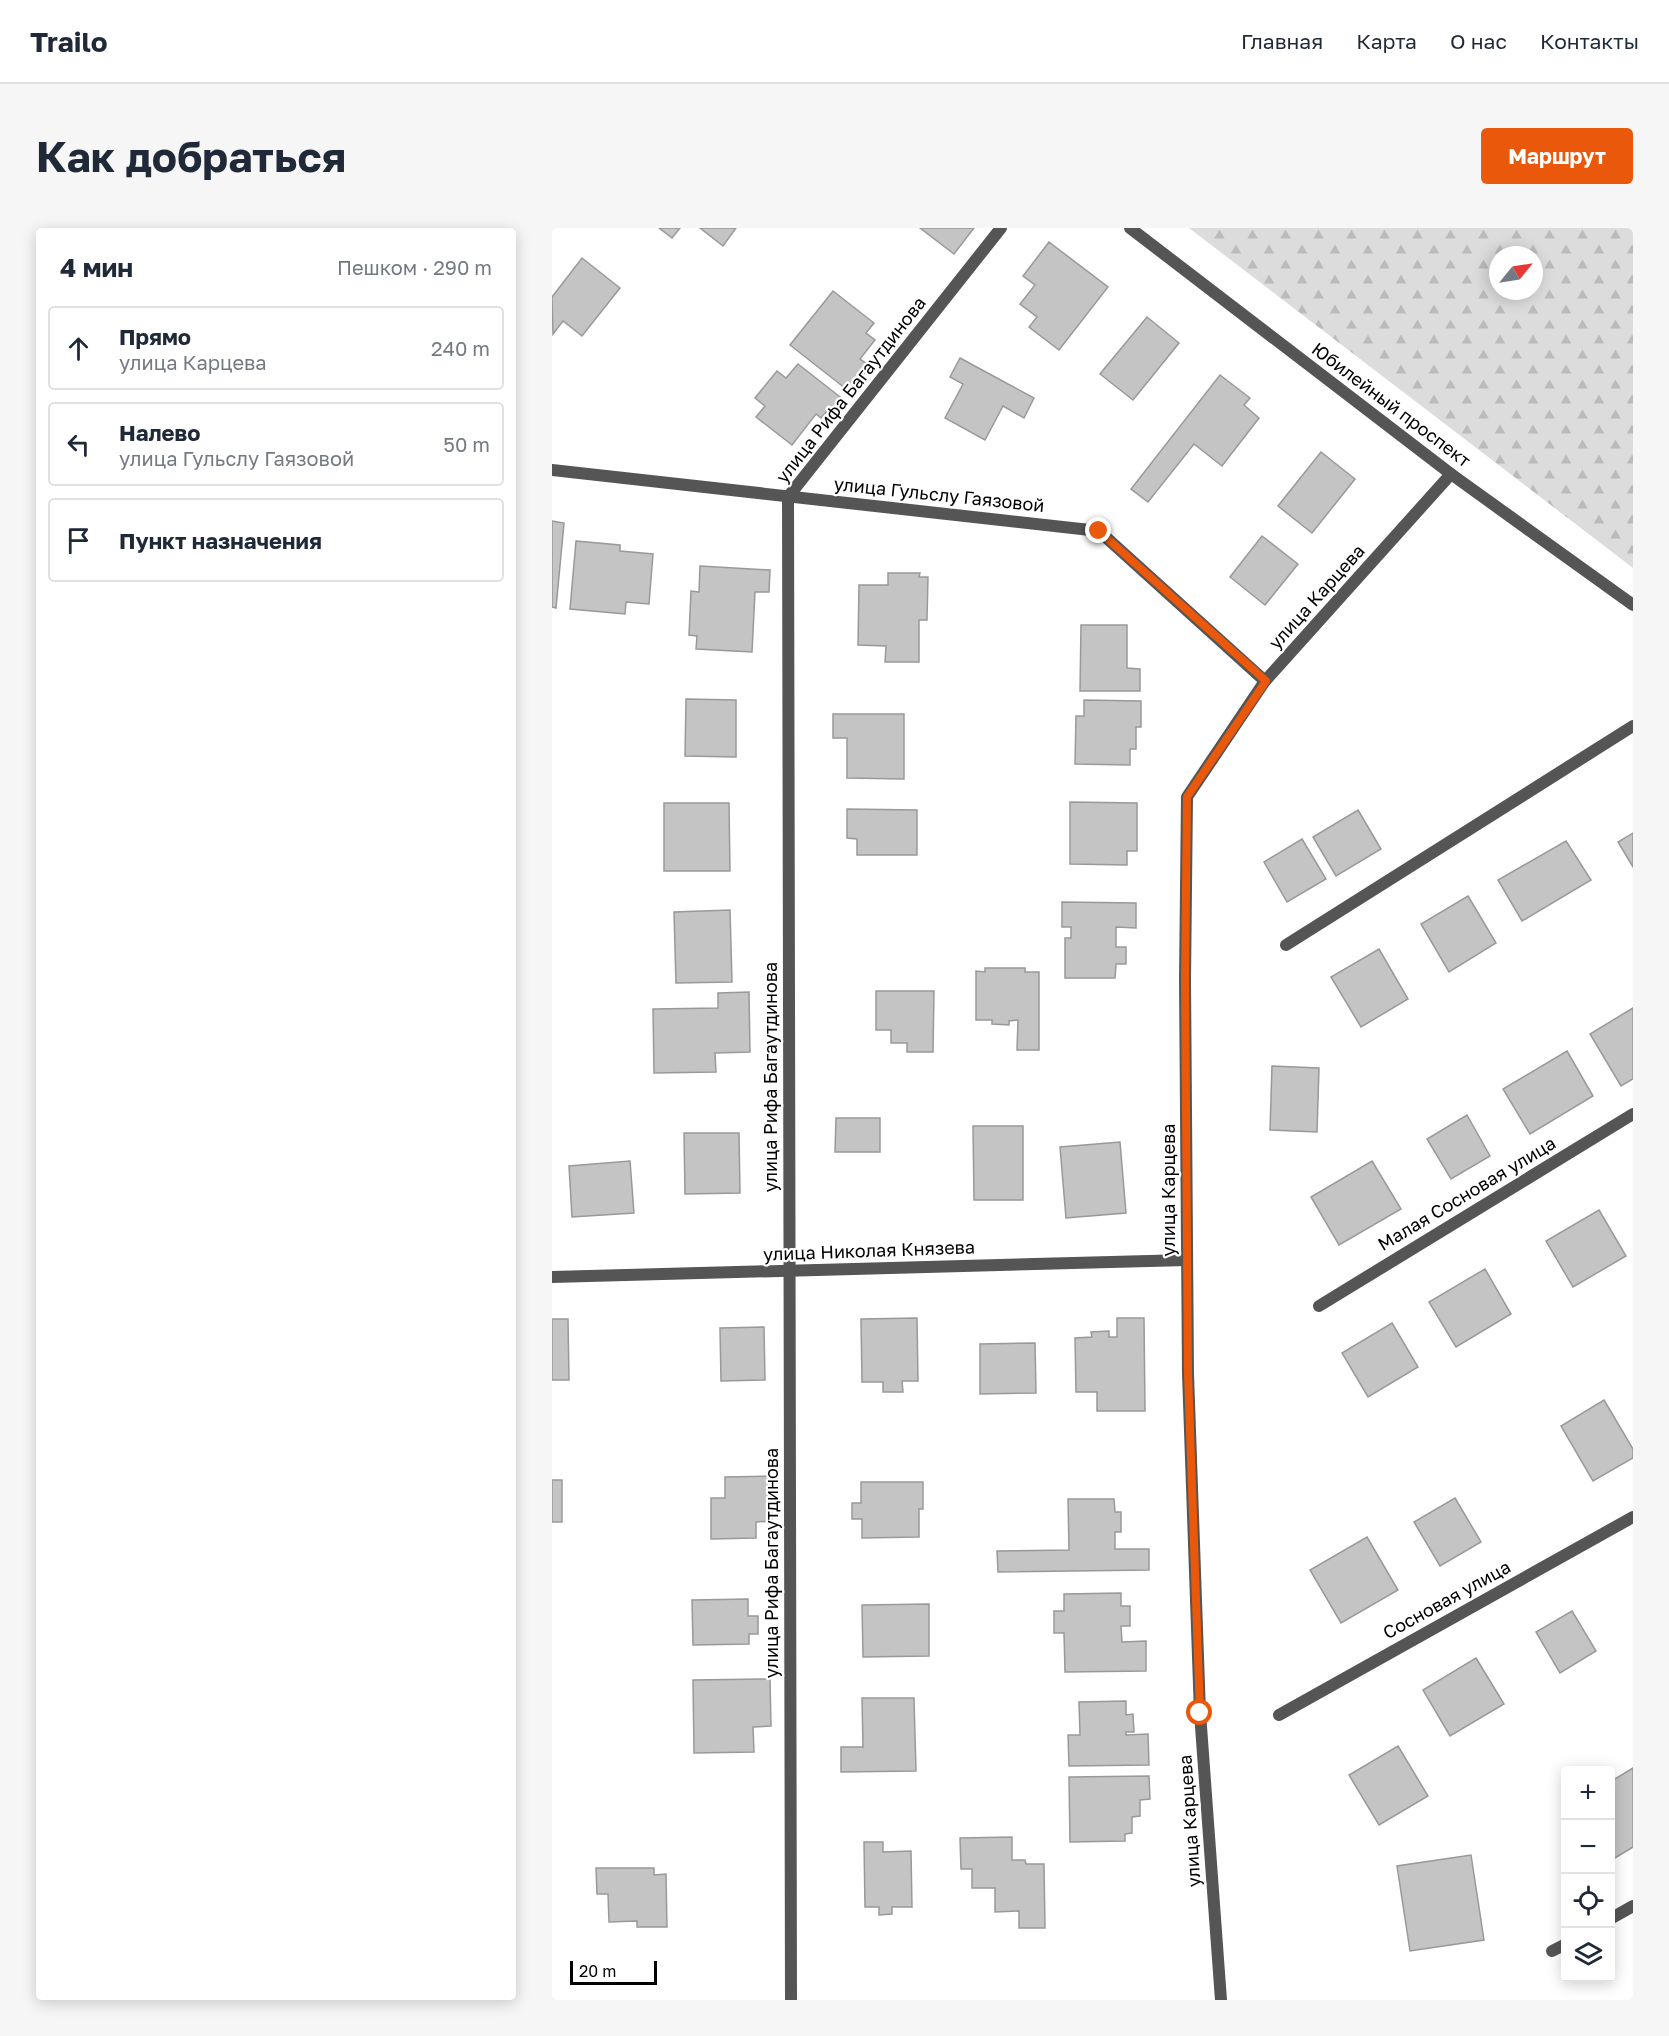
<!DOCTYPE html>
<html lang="ru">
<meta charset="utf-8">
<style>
:root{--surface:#fff;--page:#f6f6f7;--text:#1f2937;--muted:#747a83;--line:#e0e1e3;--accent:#ea580c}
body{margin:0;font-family:"Golos Text",sans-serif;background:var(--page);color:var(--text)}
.controls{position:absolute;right:18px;bottom:18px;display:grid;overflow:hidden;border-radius:6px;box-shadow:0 3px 15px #0003}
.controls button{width:54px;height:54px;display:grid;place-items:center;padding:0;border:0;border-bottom:2px solid var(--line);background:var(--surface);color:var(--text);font:30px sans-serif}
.compass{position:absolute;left:937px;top:18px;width:54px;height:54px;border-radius:50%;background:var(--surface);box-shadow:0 3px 15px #0003;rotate:60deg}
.scale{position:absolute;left:18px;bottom:15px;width:87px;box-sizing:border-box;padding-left:6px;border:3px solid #000;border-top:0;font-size:16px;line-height:21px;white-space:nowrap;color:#000;-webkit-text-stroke:4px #fff;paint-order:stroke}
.stop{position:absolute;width:18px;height:18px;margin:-14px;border:4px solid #ea580c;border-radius:50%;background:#fff}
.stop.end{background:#ea580c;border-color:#fff;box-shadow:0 2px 6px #0008}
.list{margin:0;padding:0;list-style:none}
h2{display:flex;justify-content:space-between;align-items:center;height:78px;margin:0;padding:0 24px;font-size:26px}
h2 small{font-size:20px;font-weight:400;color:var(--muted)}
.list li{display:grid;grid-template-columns:39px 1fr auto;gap:18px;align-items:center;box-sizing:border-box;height:84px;margin:0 12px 12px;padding:0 12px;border:2px solid var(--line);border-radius:6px}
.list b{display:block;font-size:22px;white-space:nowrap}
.list p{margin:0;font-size:20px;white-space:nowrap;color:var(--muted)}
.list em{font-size:20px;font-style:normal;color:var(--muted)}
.icon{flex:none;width:33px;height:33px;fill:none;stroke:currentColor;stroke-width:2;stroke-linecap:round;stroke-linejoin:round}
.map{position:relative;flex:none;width:1081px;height:1772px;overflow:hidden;border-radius:6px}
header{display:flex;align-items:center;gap:36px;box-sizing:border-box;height:84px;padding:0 30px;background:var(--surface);border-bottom:2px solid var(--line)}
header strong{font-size:28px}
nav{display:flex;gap:33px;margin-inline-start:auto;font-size:21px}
.intro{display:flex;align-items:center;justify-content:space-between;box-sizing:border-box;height:144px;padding:0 36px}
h1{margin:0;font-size:42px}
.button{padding:15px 27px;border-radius:6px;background:var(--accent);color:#fff;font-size:21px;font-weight:700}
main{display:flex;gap:36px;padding:0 36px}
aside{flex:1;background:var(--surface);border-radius:6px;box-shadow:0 3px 15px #0003}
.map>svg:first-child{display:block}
</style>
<header>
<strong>Trailo</strong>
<nav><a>Главная</a><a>Карта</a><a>О нас</a><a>Контакты</a></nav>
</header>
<div class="intro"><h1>Как добраться</h1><a class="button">Маршрут</a></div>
<main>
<aside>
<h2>4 мин<small>Пешком · 290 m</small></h2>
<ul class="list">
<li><svg class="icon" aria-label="ahead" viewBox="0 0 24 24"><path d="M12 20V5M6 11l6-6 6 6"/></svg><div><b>Прямо</b><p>улица Карцева</p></div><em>240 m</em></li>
<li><svg class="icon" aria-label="left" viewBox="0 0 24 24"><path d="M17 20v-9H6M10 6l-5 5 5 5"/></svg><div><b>Налево</b><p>улица Гульслу Гаязовой</p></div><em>50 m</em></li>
<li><svg class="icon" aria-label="arrive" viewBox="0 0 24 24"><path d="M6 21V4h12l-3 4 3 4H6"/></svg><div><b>Пункт назначения</b></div></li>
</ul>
</aside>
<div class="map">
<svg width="1081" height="1772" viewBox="0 0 1081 1772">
<defs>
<pattern id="forest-firs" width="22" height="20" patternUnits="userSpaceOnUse" patternTransform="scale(1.5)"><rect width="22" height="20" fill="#dcdcdc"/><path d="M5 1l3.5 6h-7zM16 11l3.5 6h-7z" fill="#bbb"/></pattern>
</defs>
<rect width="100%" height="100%" fill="#fff"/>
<path fill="url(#forest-firs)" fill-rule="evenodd" d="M637 0H1081V340ZM946 27H982V63H946Z"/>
<g fill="#c4c4c4" stroke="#999" stroke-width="1.5">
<polygon points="107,0 128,0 120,10"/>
<polygon points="148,0 184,0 171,18"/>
<polygon points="368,0 422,0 402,26"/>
<polygon points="497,14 556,59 507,122 477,99 485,89 468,76 483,57 471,48"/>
<polygon points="30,30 68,60 30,108 11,93 1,106 0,69"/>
<polygon points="281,63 322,95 314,105 323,112 308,131 318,138 298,164 238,117"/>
<polygon points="595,89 627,115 581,172 548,146"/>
<polygon points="408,130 482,170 472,190 451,178 433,212 393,190 411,156 398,149"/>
<polygon points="246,136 292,172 281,185 276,182 269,190 264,186 240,217 204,189 213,178 203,170 225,143 234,150"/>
<polygon points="668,147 698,170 692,177 707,190 670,238 642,216 596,274 579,261"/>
<polygon points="769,224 803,251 760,305 726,278"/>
<polygon points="0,293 12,295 4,380 0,379"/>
<polygon points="710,308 746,336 713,377 678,349"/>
<polygon points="24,313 68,317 68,323 101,326 97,376 74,374 73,386 18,381"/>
<polygon points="148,338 218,342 217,364 203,364 200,424 144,421 145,408 137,407 139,363 147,364"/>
<polygon points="336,345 368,345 367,349 376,349 375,392 367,392 367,434 333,434 334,418 306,417 307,357 336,357"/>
<polygon points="529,397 575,397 575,440 588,441 588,463 528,463"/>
<polygon points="134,471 184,472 184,529 133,528"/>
<polygon points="532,472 589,473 589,499 584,499 584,521 578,521 578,537 523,536 524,488 532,488"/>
<polygon points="281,486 352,486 352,551 295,550 295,510 281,510"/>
<polygon points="518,574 585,575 585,623 575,623 575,637 518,636"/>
<polygon points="112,575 177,575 178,643 112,643"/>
<polygon points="295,581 365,582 365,627 305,627 305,611 295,610"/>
<polygon points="806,582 829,621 784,648 761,609"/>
<polygon points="1081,605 1081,639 1066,614"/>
<polygon points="750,611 774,651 735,674 712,634"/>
<polygon points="1014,613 1039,652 970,693 946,652"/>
<polygon points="916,668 944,715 897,744 869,696"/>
<polygon points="510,674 584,675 584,700 564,699 564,719 574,719 574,736 564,736 563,750 513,750 513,710 519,710 519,699 510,699"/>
<polygon points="178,682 180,754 124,755 122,684"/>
<polygon points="827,721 856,771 809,799 779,749"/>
<polygon points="433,740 473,740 473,744 487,744 487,822 465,822 466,792 457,793 457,797 440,796 440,792 424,792 424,743 433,744"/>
<polygon points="324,763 382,763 381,824 355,824 355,815 339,815 339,802 324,802"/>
<polygon points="197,764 198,824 163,825 164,844 102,845 101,781 166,780 166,765"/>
<polygon points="1081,780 1081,851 1069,858 1038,806"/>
<polygon points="1015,823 1041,868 978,906 951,861"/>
<polygon points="720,838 767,840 765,904 718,902"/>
<polygon points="915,887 938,928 899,951 875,911"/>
<polygon points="284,890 328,890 328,924 283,924"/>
<polygon points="421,898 471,898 471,972 422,972"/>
<polygon points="132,905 187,905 188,965 133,966"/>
<polygon points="568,914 574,985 514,990 508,919"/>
<polygon points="78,933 82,985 20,989 17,938"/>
<polygon points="820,933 849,981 787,1017 759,969"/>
<polygon points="1047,982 1074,1028 1021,1059 994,1013"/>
<polygon points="933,1041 959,1086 904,1119 877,1074"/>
<polygon points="365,1090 366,1153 350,1153 351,1164 331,1164 331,1154 310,1154 309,1091"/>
<polygon points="565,1090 592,1090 593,1183 545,1183 545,1164 524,1164 523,1110 540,1109 539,1104 557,1103 557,1109 565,1109"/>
<polygon points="0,1091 16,1091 17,1152 0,1152"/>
<polygon points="840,1095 866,1139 816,1169 790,1125"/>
<polygon points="212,1099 213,1152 169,1153 168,1100"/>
<polygon points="483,1115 484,1165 428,1166 428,1116"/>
<polygon points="1052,1172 1081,1221 1081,1230 1041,1253 1009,1198"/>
<polygon points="219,1248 220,1293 204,1294 204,1310 159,1311 159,1270 173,1270 173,1249"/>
<rect x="0" y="1252" width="10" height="42"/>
<polygon points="309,1254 371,1254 371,1281 367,1281 367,1309 310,1310 310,1291 300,1291 300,1275 309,1275"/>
<polygon points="903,1270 929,1314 888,1338 862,1294"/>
<polygon points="516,1271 562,1271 563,1284 569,1284 569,1304 563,1304 563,1321 597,1321 597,1342 446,1344 445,1323 517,1322"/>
<polygon points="815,1309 846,1362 789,1395 758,1342"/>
<polygon points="569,1365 569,1378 578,1378 578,1398 569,1398 570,1414 594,1413 594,1443 513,1444 512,1405 502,1405 502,1383 512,1383 512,1366"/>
<polygon points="196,1371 196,1388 206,1388 206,1406 197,1406 197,1416 141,1417 140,1372"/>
<polygon points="377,1376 377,1428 311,1429 310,1377"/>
<polygon points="1020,1383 1044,1423 1008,1445 984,1404"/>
<polygon points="924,1430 952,1476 898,1508 871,1462"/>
<polygon points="218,1451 219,1498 201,1499 202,1524 142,1525 141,1452"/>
<polygon points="310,1470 362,1470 364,1543 289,1544 289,1519 311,1519"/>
<polygon points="574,1473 574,1487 581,1486 582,1504 574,1504 574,1507 596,1506 597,1537 517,1538 516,1507 528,1507 527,1474"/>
<polygon points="846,1518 876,1568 827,1597 797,1547"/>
<polygon points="1081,1540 1081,1619 1063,1630 1058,1621 1058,1554"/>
<polygon points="597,1548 598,1571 588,1572 588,1588 580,1589 580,1605 573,1606 573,1613 518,1614 517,1549"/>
<polygon points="460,1609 460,1632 473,1632 474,1636 492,1636 493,1700 467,1700 467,1683 443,1684 443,1660 420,1660 420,1641 409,1641 408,1610"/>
<polygon points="312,1614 331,1614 331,1624 359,1623 360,1679 340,1679 340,1686 327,1687 327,1679 313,1679"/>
<polygon points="919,1627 932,1712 858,1723 845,1638"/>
<polygon points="44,1640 102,1640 102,1647 114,1646 115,1699 85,1699 85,1693 57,1694 56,1666 45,1666"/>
</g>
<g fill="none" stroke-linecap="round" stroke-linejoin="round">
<g stroke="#555" stroke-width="12">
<polyline points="578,0 899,246 1081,377"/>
<polyline points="0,242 547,303 713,453"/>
<polyline points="734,717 1081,498"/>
<polyline points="0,1049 635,1032"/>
<polyline points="767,1078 1081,886"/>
<polyline points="727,1487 1081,1289"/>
<polyline points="1058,1691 1081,1678"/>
<polyline points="1000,1723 1014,1716"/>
<polyline points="239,1772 236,269 449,0"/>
<polyline points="669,1772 648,1485 636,1146 633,752 635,569 713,453 899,246"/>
</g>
</g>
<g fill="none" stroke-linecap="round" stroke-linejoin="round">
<polyline stroke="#ea580c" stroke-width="8" points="547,303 714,453 635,569 633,752 636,1146 648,1485"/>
</g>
<g text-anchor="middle" stroke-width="4.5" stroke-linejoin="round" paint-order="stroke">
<g font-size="18" fill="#000" stroke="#fff">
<text transform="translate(299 162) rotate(-52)" y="6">улица Рифа Багаутдинова</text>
<text transform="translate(839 177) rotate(37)" y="6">Юбилейный проспект</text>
<text transform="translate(387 267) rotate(6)" y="6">улица Гульслу Гаязовой</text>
<text transform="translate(765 369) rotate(-48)" y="6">улица Карцева</text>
<text transform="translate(219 849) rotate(-90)" y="6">улица Рифа Багаутдинова</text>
<text transform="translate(617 962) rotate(-90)" y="6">улица Карцева</text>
<text transform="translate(915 966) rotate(-31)" y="6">Малая Сосновая улица</text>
<text transform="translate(317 1023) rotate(-2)" y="6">улица Николая Князева</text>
<text transform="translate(220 1335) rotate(-90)" y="6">улица Рифа Багаутдинова</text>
<text transform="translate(895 1372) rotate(-29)" y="6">Сосновая улица</text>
<text transform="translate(638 1593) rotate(-94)" y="6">улица Карцева</text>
</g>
</g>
</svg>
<div class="controls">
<button>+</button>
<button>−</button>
<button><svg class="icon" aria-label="locate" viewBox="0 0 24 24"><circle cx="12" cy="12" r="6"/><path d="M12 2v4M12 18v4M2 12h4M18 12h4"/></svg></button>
<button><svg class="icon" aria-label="layers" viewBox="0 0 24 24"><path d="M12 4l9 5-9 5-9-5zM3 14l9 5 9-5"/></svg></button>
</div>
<svg class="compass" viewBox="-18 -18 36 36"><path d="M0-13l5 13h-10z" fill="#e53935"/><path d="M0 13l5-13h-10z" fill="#747a83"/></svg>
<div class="scale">20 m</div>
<div class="stop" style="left:648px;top:1485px"></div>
<div class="stop end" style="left:547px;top:303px"></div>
</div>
</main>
